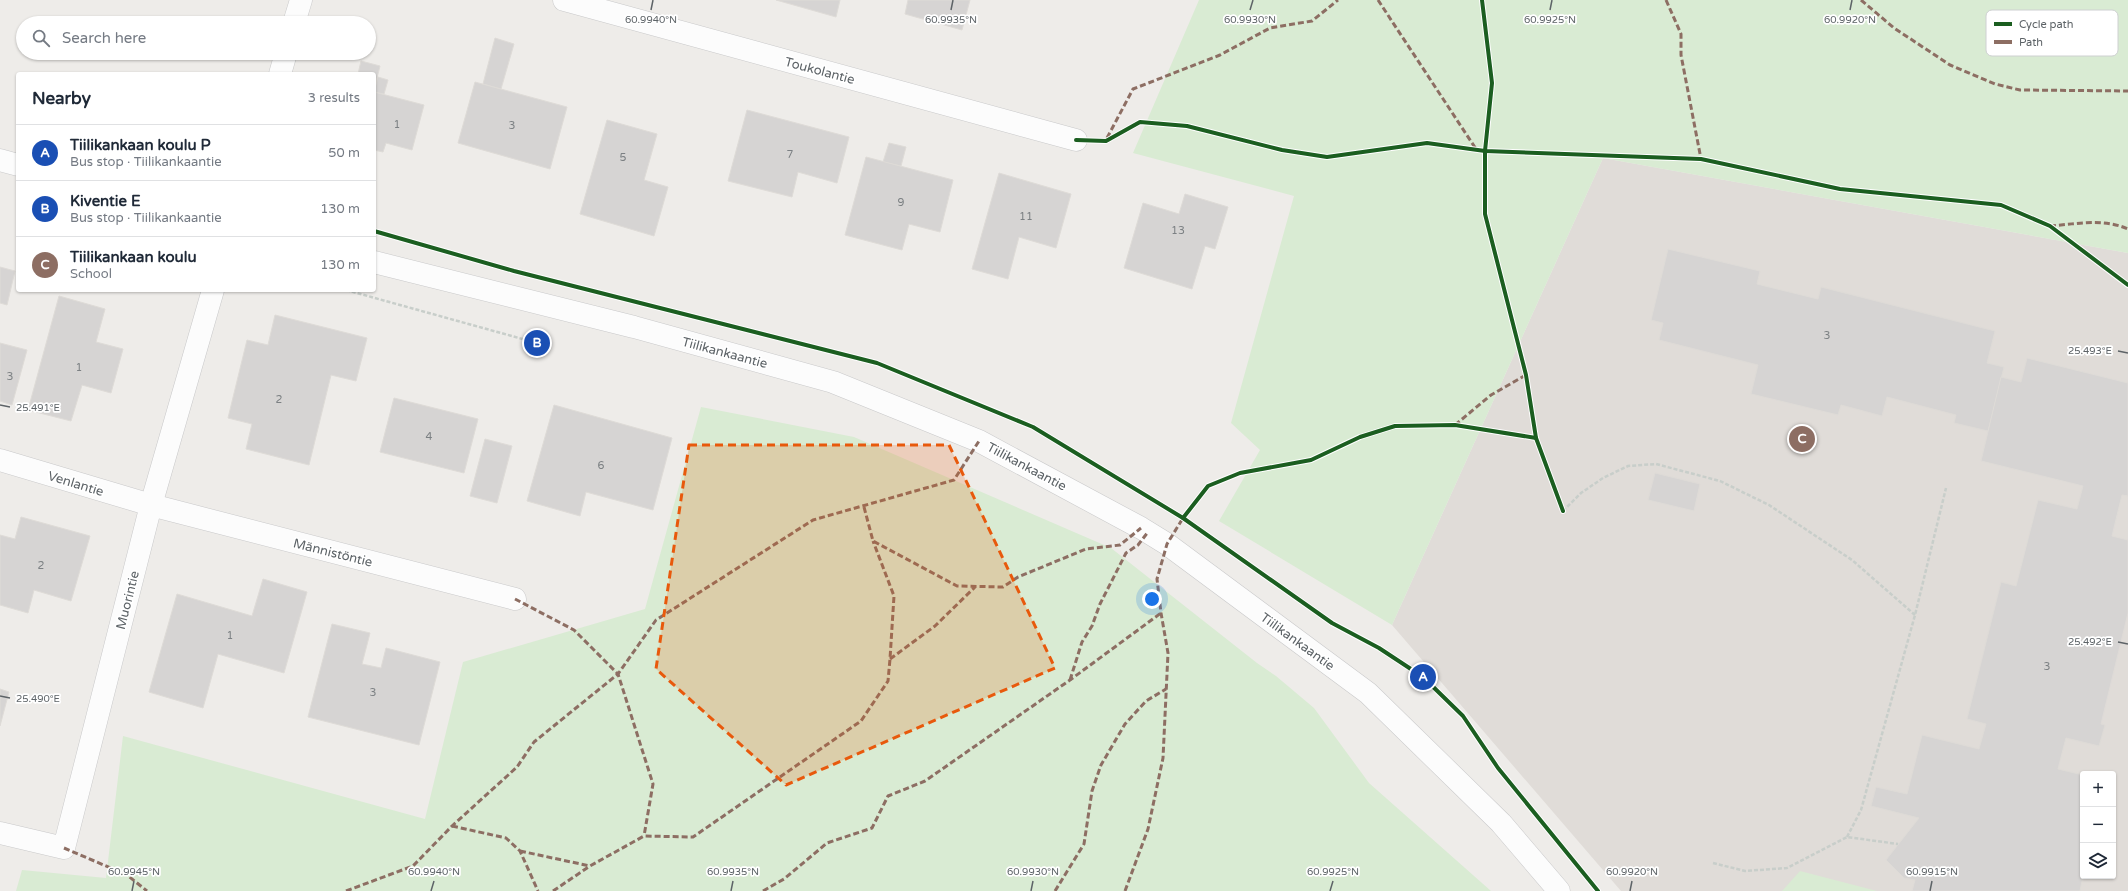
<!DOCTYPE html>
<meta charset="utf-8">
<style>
:root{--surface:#fff;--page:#f6f6f7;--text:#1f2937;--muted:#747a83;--line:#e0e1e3;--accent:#d93025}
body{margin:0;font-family:"Varela Round",sans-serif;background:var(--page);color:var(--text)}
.controls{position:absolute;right:12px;bottom:12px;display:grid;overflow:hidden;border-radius:4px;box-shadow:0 1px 3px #0004}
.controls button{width:36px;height:36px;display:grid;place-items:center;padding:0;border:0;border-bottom:1px solid var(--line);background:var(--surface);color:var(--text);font:20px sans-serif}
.you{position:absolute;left:1152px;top:599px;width:14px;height:14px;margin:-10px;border:3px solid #fff;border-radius:50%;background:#1a73e8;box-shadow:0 0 0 6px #1a73e833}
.badge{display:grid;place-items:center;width:26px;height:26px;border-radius:50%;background:var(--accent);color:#fff;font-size:13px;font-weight:700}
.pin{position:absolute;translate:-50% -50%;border:2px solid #fff;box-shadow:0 1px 4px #0006}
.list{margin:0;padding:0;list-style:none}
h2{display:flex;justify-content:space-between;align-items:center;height:52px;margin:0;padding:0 16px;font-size:17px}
h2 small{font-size:13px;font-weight:400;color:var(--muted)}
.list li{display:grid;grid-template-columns:26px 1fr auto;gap:12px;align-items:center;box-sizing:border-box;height:56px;padding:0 16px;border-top:1px solid var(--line)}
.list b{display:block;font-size:15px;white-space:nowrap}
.list p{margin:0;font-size:13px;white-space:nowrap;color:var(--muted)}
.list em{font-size:13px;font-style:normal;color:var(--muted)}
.icon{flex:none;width:22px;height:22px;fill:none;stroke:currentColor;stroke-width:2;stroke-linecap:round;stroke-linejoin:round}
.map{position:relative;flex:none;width:2128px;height:891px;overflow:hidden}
.search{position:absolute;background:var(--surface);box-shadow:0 1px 3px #0004;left:16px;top:16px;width:360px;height:44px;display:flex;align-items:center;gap:10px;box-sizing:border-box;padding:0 14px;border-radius:22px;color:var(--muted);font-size:15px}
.panel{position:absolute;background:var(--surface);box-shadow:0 1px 3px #0004;left:16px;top:72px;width:360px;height:220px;border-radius:4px}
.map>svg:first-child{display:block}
</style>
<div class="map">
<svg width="2128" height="891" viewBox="0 0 2128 891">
<rect width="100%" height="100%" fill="#eeece9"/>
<path fill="#e0dcd8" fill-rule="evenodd" d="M1603 158 2128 253V891H1621L1392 625ZM2083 774H2113V876H2083Z"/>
<g fill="#d9ebd3">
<polygon points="1199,0 2128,0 2128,253 1603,158 1392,625 1219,521 1260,450 1231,423 1294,196 1133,153"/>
<polygon points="701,407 854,437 1111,548 1257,663 1276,676 1314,708 1369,783 1491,891 16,891 22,870 106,878 123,736 425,819 463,662 645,609"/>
<polygon points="1800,871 1877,891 1782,891"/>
</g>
<g fill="#d6d4d3" stroke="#dedbd7">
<polygon points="776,0 840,0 836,17"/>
<polygon points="908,0 970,0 962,30 905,14"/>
<polygon points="495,38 514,44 501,89 483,84"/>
<polygon points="361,61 380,66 374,90 374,74 358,74"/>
<polygon points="378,77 388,80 384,94 374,92"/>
<polygon points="475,82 567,107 550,169 458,143"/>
<polygon points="374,92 424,105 412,150 386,143 383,152 374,150"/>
<polygon points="747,110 849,137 837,183 798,172 792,197 728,181"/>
<polygon points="607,120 657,134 644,180 668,187 654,236 580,214"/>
<polygon points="889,143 906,147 901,166 883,162"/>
<polygon points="866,157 953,180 940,232 909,224 902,250 845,235"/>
<polygon points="999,173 1071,194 1056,248 1019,237 1008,279 972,269"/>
<polygon points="1185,194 1228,207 1215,249 1205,246 1192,289 1124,268 1143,203 1179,214"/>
<polygon points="1668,249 1760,271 1757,284 1818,299 1821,287 1995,331 1987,363 2004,367 1988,431 1954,423 1956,415 1887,397 1882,416 1841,405 1838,415 1751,394 1758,365 1659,340 1663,323 1651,320"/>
<polygon points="0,267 15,271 7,305 0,303"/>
<polygon points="59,296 105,309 96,342 123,349 111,393 82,385 71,421 28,410"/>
<polygon points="275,315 367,338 356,381 331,375 309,465 246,449 252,424 228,418 247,340 268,345"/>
<polygon points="0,343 27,350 12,405 0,401"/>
<polygon points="2027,358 2128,383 2128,496 2122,495 2112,536 2128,540 2128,613 2101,724 2105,725 2099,746 2066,738 2058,769 2083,775 2083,876 2080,891 1912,891 1915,880 1904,878 1886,860 1919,818 1871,806 1876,787 1907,794 1922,735 1979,749 1986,724 1967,719 2001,582 2016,586 2038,500 2077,509 2083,486 1981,461 2001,377 2021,382"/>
<polygon points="394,398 478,419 464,473 380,452"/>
<polygon points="554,405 672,438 653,510 586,492 580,516 527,501"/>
<polygon points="485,439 512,446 497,503 470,496"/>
<polygon points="1655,473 1700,484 1694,511 1648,500"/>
<polygon points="21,517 90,536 71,601 34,590 28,613 0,605 0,535 15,539"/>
<polygon points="263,579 307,592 284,673 218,654 203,708 149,692 177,594 252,616"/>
<polygon points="332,624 370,633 362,664 381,668 386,648 440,662 419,745 308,717"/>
<polygon points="0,689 9,692 0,726"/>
</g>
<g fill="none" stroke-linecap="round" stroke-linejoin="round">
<defs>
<g id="street">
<polyline points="564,0 1076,140"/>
<polyline points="294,23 301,0"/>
<polyline points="280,74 286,53"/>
<polyline points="0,460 151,505 515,599"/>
<polyline points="0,833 64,848 151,505 213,290"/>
</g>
<g id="secondary">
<polyline points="0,160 18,165"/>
<polyline points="374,262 634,327 833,382 979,441 1141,528 1167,544 1368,693 1501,823 1559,891"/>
</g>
</defs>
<use href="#street" stroke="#c9c9ca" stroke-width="23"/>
<use href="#secondary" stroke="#c9c9ca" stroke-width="23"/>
<g stroke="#c8ceca" stroke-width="2.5" stroke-dasharray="4 2" stroke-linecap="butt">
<polyline points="346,290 537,343"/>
<polyline points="1563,511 1581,493 1603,478 1628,466 1656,464 1720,481 1769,505 1852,560 1915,615"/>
<polyline points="1847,837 1861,810 1915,615 1946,488"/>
<polyline points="1713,863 1745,871 1787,868 1847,837 1898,844"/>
</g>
<use href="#street" stroke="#fcfcfc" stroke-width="22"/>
<use href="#secondary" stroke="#fcfcfc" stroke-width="22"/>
<g stroke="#8d6e63" stroke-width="3" stroke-dasharray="6 3" stroke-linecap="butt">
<polyline points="1378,0 1476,149"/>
<polyline points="1666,0 1681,34 1681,55 1701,159"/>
<polyline points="1861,0 1894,28 1950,65 1995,84 2020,90 2128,91"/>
<polyline points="1107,138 1133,89 1220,55 1270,28 1312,21 1338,0"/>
<path d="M2050 226C2076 224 2103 218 2128 229"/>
<polyline points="1455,425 1491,395 1526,375"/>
<polyline points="864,507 873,541 957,586 1003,587 1018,577 1086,549 1120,545 1141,528"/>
<polyline points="515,599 574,630 618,674 653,784 644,836"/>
<polyline points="890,659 935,626 975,587"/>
<polyline points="1070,680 1082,642 1092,626 1100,604 1126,553 1138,545 1148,532"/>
<polyline points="452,826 506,838 520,851 538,891"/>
<polyline points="64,848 127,875 147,891"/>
<polyline points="520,851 590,866 644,836 693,837 861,721 888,681 890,659 894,596 873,541"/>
<polyline points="346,891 413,866 452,826 517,767 534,742 618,674 656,620 813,520 954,480 979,441"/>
<polyline points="553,891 590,866"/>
<polyline points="763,891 784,879 827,843 872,828 888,796 925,781 1070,680 1161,613"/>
<polyline points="1055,891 1084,844 1092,791 1101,765 1125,724 1146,701 1166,689"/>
<polyline points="1125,891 1148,829 1163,758 1168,653 1161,613 1157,579 1167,544 1183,518"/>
</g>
<defs>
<g id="cycleway">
<polyline points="1482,0 1492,83 1485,151 1485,214 1526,375 1536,438 1563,511"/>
<polyline points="1076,140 1106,141 1140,122 1187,126 1282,150 1327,157 1427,143 1485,151 1701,159 1840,189 2001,205 2050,226 2128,285"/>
<polyline points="374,231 514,271 877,363 1033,427 1183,518 1332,623 1379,648 1423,677 1463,716 1498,768 1598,891"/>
<polyline points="1183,518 1208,486 1240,473 1311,460 1360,437 1395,426 1455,425 1536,438"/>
</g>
</defs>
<use href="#cycleway" stroke="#fff" stroke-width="6"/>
<use href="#cycleway" stroke="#1b5e20" stroke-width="4"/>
</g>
<path fill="#e8590c" fill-opacity="0.2" stroke="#e8590c" stroke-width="3" stroke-dasharray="8 5" stroke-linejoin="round" d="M689 445H949L1055 668 786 785 656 669Z"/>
<path fill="none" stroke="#5d6367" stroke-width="1.5" d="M651 10 653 0M951 10 953 0M1250 10 1253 0M1550 10 1552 0M1850 10 1852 0M2118 351 2128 353M0 405 10 407M2118 642 2128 644M0 696 10 698M132 891 134 881M431 891 434 881M731 891 733 881M1031 891 1033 881M1330 891 1333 881M1630 891 1632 881M1930 891 1932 881"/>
<g text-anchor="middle" stroke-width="3.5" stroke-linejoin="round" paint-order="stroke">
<g font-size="11" fill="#7c8083">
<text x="397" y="128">1</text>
<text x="512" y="129">3</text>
<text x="790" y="158">7</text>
<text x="623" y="161">5</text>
<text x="901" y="206">9</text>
<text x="1026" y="220">11</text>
<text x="1178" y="234">13</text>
<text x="1827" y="339">3</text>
<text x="79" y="371">1</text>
<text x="10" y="380">3</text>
<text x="279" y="403">2</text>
<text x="429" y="440">4</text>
<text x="601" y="469">6</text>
<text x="41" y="569">2</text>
<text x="230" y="639">1</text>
<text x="2047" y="670">3</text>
<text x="373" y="696">3</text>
</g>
<g font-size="13" fill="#5d6367" stroke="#fff">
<text transform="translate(820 70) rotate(15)" y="5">Toukolantie</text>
<text transform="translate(725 352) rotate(15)" y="5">Tiilikankaantie</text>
<text transform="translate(1027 466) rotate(28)" y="5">Tiilikankaantie</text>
<text transform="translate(76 483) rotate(17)" y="5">Venlantie</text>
<text transform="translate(333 552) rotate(14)" y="5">Männistöntie</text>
<text transform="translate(127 600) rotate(-76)" y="5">Muorintie</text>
<text transform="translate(1298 641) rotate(36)" y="5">Tiilikankaantie</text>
</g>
</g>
<rect x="1986" y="10" width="132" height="46" rx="6" fill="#fff" stroke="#ced0d1" stroke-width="1"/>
<rect x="1994" y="22" width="18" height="4" fill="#1b5e20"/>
<rect x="1994" y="40" width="18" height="4" fill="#8d6e63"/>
<g font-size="11" fill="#5d6367">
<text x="2019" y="28">Cycle path</text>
<text x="2019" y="46">Path</text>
</g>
<g font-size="10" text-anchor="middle" fill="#5d6367" stroke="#fff" stroke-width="3.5" stroke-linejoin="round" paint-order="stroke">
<text x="651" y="23">60.9940°N</text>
<text x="951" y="23">60.9935°N</text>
<text x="1250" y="23">60.9930°N</text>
<text x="1550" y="23">60.9925°N</text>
<text x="1850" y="23">60.9920°N</text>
<text x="2090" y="354">25.493°E</text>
<text x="38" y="411">25.491°E</text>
<text x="2090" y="645">25.492°E</text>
<text x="38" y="702">25.490°E</text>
<text x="134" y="875">60.9945°N</text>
<text x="434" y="875">60.9940°N</text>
<text x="733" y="875">60.9935°N</text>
<text x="1033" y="875">60.9930°N</text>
<text x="1333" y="875">60.9925°N</text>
<text x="1632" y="875">60.9920°N</text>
<text x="1932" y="875">60.9915°N</text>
</g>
</svg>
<div class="controls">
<button>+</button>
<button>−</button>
<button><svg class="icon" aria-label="layers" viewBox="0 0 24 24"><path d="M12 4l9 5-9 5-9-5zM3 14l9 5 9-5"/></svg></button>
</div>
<div class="you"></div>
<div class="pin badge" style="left:1423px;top:677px;background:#1a4fb4">A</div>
<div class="pin badge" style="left:537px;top:343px;background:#1a4fb4">B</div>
<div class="pin badge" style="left:1802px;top:439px;background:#8d6e63">C</div>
<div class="search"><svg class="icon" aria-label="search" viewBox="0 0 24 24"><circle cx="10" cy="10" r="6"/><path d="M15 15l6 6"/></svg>Search here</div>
<section class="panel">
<h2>Nearby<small>3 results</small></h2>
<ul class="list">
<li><span class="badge" style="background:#1a4fb4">A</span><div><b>Tiilikankaan koulu P</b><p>Bus stop · Tiilikankaantie</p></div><em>50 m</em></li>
<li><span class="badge" style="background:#1a4fb4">B</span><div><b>Kiventie E</b><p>Bus stop · Tiilikankaantie</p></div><em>130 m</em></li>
<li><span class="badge" style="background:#8d6e63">C</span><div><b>Tiilikankaan koulu</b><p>School</p></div><em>130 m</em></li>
</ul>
</section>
</div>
